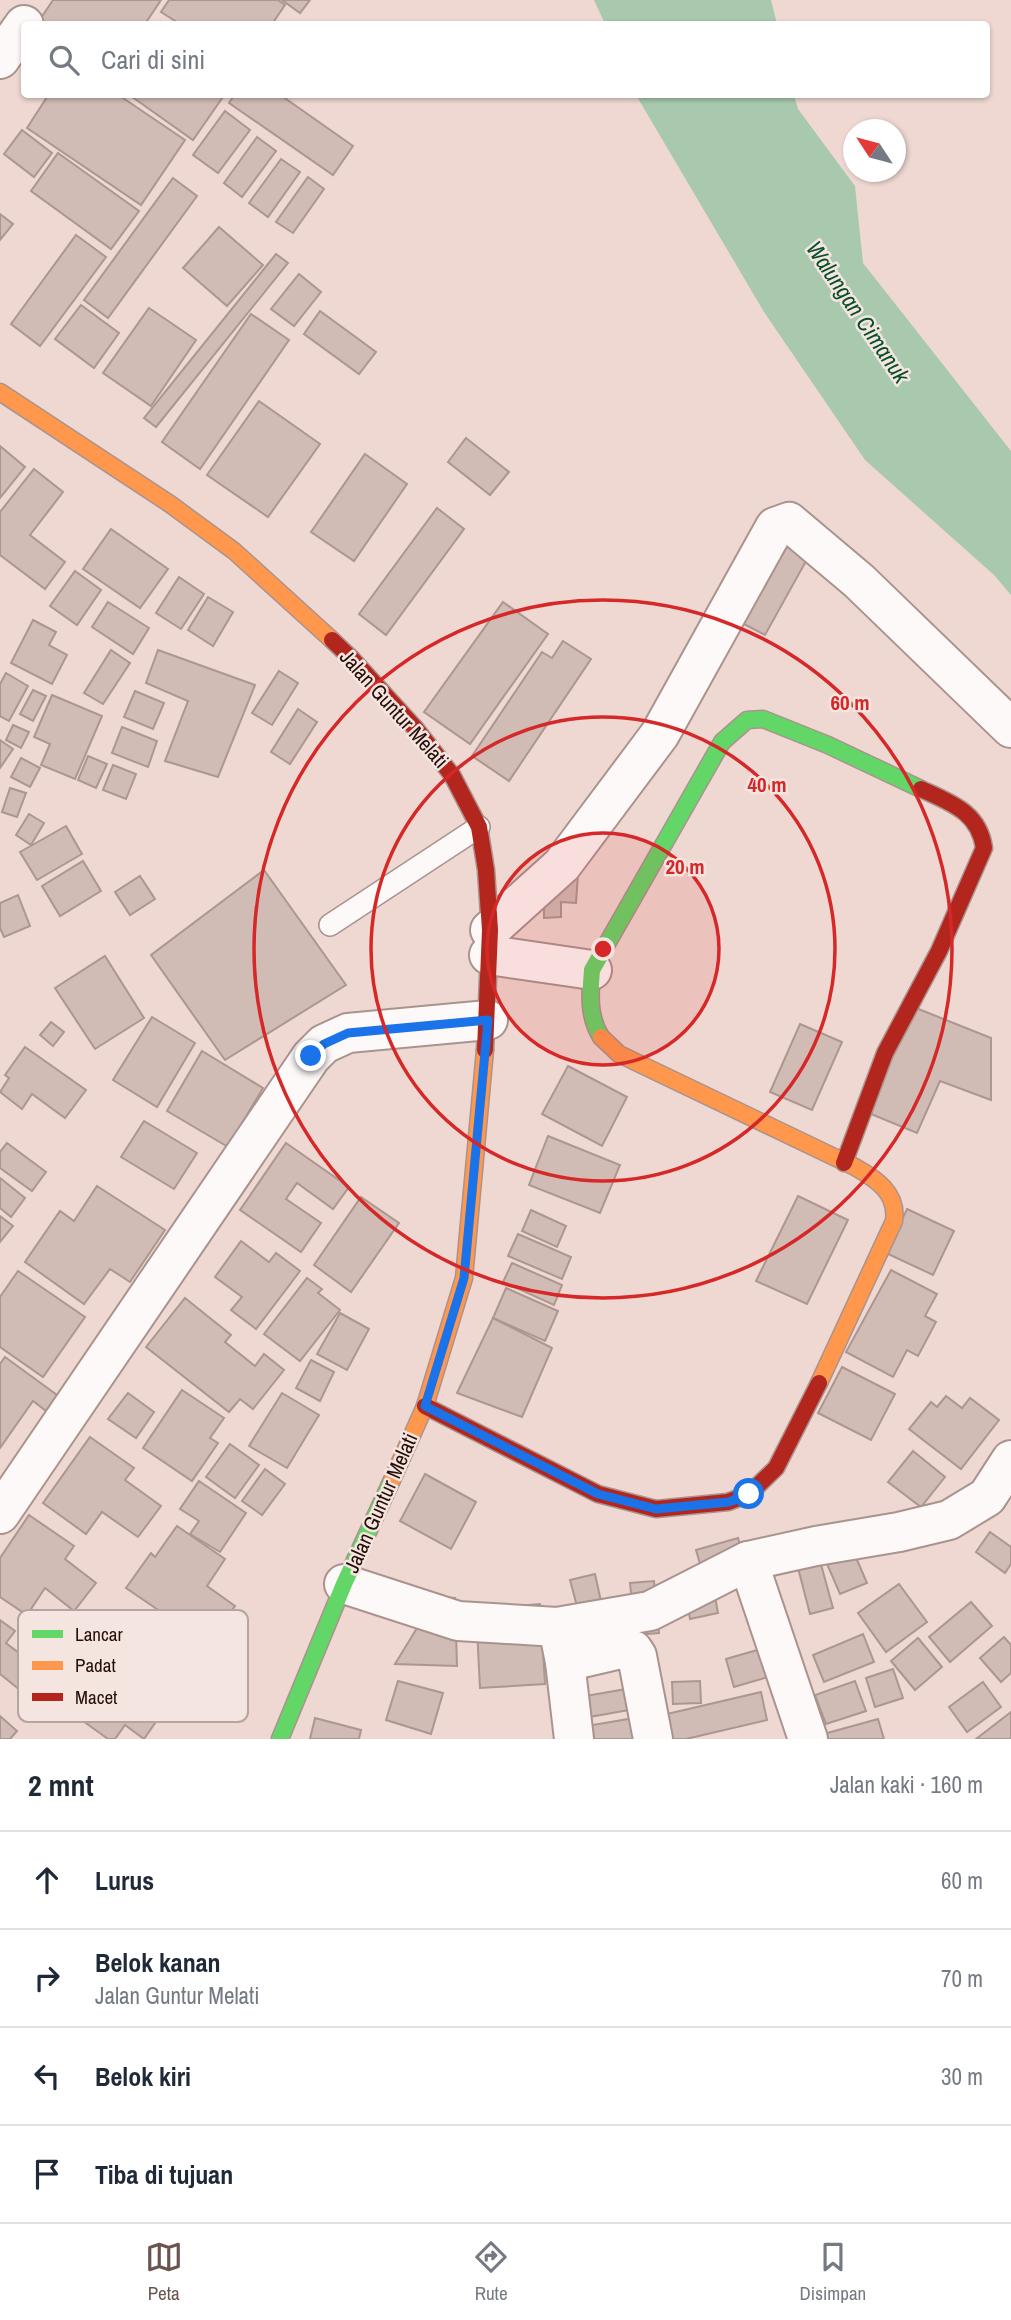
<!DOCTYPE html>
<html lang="id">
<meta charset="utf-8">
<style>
:root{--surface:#fff;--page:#f6f6f7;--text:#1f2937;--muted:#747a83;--line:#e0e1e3;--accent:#6c544e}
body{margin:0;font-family:"Archivo Narrow",sans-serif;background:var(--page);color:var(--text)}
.compass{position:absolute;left:843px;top:119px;width:63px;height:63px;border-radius:50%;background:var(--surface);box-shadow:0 2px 5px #0004;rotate:306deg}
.stop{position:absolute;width:21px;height:21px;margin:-16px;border:5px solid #1a73e8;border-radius:50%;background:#fff}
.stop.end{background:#1a73e8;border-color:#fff;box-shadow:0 2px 7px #0008}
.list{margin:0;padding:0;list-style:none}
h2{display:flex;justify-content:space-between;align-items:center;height:91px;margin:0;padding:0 28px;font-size:30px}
h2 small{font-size:23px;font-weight:400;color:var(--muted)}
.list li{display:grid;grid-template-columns:46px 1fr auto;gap:21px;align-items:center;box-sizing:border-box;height:98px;padding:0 28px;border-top:2px solid var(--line)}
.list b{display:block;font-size:26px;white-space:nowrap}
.list p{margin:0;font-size:23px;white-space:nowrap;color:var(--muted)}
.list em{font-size:23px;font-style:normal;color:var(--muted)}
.icon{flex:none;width:38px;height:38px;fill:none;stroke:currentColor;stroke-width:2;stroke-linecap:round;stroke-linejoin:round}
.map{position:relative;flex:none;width:1011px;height:1739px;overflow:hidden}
.search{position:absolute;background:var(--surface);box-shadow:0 2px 5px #0004;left:21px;right:21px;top:21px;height:77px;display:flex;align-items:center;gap:18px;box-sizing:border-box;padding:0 24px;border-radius:7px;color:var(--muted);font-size:26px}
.sheet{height:483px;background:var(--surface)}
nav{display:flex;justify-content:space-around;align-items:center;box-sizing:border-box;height:98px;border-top:2px solid var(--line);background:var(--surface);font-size:19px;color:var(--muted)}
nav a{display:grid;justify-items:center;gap:4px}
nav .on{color:var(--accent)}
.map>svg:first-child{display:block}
</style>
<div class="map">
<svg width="1011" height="1739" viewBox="0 0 1011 1739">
<rect width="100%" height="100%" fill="#efd8d2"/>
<g fill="#a8c9ad">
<polygon points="594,0 771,0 777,24 605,24"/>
<polygon points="636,95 794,95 798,109 855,186 863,263 1011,451 1011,595 994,575 865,460 764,312"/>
</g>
<g fill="#d1bbb5" stroke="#ac9690" stroke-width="2">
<polygon points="53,0 161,0 145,24 37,24"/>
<polygon points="169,0 278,0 285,5 272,24 180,24 161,12"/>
<polygon points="282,0 310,0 300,13"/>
<polygon points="49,94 117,94 185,140 141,205 27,128"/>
<polygon points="128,94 225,94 193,140"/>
<polygon points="235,94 279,94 353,146 333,175 229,103"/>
<polygon points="225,111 250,130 218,173 193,155"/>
<polygon points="22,130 52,153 34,177 4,154"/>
<polygon points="257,137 276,151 242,197 224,183"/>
<polygon points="58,153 139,211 111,249 31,191"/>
<polygon points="281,159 300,172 268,217 249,203"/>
<polygon points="308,177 324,189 293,233 276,222"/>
<polygon points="173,178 197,196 108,318 84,300"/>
<polygon points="0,214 13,224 0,240"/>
<polygon points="219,227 263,265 227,306 183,268"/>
<polygon points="76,235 106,257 40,346 11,324"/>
<polygon points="276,254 288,263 156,427 144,418"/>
<polygon points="299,274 321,292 294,326 271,309"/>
<polygon points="81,305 119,333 94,368 55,339"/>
<polygon points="149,308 196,340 151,406 103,373"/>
<polygon points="320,311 376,352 359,374 304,334"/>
<polygon points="251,314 289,340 200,469 162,442"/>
<polygon points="259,401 320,444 268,517 207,475"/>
<polygon points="466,438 509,472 490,495 448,462"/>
<polygon points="0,446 25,467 0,498"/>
<polygon points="365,454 407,484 354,561 311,532"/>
<polygon points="34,469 63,492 30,535 65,562 45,589 0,555 0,512"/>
<polygon points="437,508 464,529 386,635 359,614"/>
<polygon points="111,529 168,569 140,608 83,569"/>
<polygon points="779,537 810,554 765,635 734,619"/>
<polygon points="75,571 101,590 77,625 50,606"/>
<polygon points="179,577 204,594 181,629 156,613"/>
<polygon points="208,597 233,612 213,646 188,630"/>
<polygon points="108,602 149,628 133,654 92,627"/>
<polygon points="503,602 548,634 470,744 424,712"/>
<polygon points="33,620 56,632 49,645 67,655 52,684 11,663"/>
<polygon points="563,641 591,659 509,781 472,756 542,652 552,658"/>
<polygon points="111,650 130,663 103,704 84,693"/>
<polygon points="158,650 255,685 218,777 165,761 188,701 146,683"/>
<polygon points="279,671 298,683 272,725 252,713"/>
<polygon points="6,673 28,686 9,721 0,716 0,684"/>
<polygon points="33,690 46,696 33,721 20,714"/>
<polygon points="135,691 164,703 153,729 124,717"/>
<polygon points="52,695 102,716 75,779 41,765 50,744 34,737"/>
<polygon points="298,709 317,722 290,764 271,752"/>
<polygon points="13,725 29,732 21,748 6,740"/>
<polygon points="122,727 157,741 148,767 112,753"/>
<polygon points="0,740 13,749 0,768"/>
<polygon points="88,756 107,764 96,788 78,780"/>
<polygon points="21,758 40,768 30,787 11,777"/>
<polygon points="113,765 136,774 126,799 103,790"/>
<polygon points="10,788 26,793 17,817 2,812"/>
<polygon points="29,814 44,823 31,845 16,835"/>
<polygon points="66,826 82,854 37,880 20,852"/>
<polygon points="83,861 101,891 60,916 42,886"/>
<polygon points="264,870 346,985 225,1060 151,955"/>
<polygon points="578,874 576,903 561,902 561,917 544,918 544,900"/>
<polygon points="140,876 155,899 130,915 115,892"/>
<polygon points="18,895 30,926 4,937 0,928 0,903"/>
<polygon points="105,956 144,1018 95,1049 55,988"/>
<polygon points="911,1006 991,1038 991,1100 940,1081 917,1133 866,1112"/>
<polygon points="152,1017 195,1043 157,1107 113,1080"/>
<polygon points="51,1022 64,1032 53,1046 40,1035"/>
<polygon points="800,1024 842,1042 812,1110 770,1092"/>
<polygon points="25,1047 86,1090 65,1118 32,1094 22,1109 0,1092 9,1078 5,1075"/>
<polygon points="202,1051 263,1088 228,1147 167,1111"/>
<polygon points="568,1066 627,1097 602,1146 542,1114"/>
<polygon points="144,1121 197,1153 174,1189 121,1157"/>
<polygon points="548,1136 620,1165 600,1213 529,1185"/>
<polygon points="7,1143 46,1172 32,1191 0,1168 0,1152"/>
<polygon points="286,1143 349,1187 333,1209 297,1183 286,1199 321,1223 301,1252 240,1210"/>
<polygon points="0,1178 25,1198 11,1217 0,1208"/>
<polygon points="97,1186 165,1230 130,1282 110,1269 84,1304 25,1262 60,1211 74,1221"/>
<polygon points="798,1196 848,1220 807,1304 756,1281"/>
<polygon points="361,1197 399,1223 351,1292 314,1265"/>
<polygon points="907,1209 954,1231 933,1275 886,1253"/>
<polygon points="531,1210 566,1226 557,1247 522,1231"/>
<polygon points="0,1216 13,1226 0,1242"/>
<polygon points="518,1234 571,1257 562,1279 508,1256"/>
<polygon points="241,1241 269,1262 276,1253 300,1271 256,1329 231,1310 242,1297 215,1277"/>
<polygon points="512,1263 562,1285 554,1305 503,1282"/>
<polygon points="891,1270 937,1294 925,1316 936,1322 918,1356 907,1350 893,1377 846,1352"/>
<polygon points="18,1271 85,1317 43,1377 0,1347 0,1297"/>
<polygon points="307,1278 322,1289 318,1293 340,1310 300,1361 264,1334"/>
<polygon points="506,1288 558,1311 545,1341 493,1318"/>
<polygon points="185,1298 231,1335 225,1342 255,1366 264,1354 284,1370 253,1409 240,1399 229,1412 146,1347"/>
<polygon points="340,1313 369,1329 347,1370 317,1354"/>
<polygon points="493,1318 552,1348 522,1417 457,1393"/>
<polygon points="5,1357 57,1395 46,1411 33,1401 0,1448 0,1364"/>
<polygon points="311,1360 334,1372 320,1401 296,1388"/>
<polygon points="842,1367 895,1394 871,1440 818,1413"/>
<polygon points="182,1390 224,1418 210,1438 218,1443 192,1481 143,1448"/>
<polygon points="128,1393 154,1412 136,1438 108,1419"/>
<polygon points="282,1393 319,1415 287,1468 249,1446"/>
<polygon points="946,1396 962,1408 970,1398 999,1420 961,1469 909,1429 931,1402 937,1407"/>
<polygon points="90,1437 134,1468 125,1480 161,1506 138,1537 102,1512 86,1534 43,1503"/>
<polygon points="230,1444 259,1465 235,1498 206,1477"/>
<polygon points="913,1451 945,1477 921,1507 888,1482"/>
<polygon points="265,1469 285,1484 262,1515 242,1501"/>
<polygon points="425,1474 476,1502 451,1549 400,1521"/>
<polygon points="199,1481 246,1513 220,1552 190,1534 199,1521 180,1509"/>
<polygon points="29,1515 74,1546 65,1559 96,1583 74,1611 45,1588 27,1615 0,1597 0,1558"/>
<polygon points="842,1525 867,1583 840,1594 815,1536"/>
<polygon points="177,1526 225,1559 207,1586 235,1606 195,1662 152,1630 164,1614 126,1588 151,1553 155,1557"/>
<polygon points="990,1532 1011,1547 1011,1564 1005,1573 976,1552"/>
<polygon points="738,1538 748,1572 706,1584 696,1550"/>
<polygon points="814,1539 833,1608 810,1614 792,1545"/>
<polygon points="595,1574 602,1606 578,1610 570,1580"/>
<polygon points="654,1581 659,1633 635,1635 630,1583"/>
<polygon points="899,1584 927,1622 886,1652 858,1613"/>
<polygon points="714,1591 718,1613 690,1619 686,1596"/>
<polygon points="436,1597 455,1598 457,1666 395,1664"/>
<polygon points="971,1602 992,1626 950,1662 929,1637"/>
<polygon points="540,1604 545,1684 480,1688 476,1609"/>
<polygon points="107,1612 173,1659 165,1669 184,1681 144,1739 125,1725 115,1739 108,1739 47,1695"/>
<polygon points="0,1620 15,1631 6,1643 37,1667 20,1690 0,1674"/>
<polygon points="863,1634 874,1662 824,1682 813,1655"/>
<polygon points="1004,1637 1011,1645 1011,1673 1001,1682 980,1658"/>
<polygon points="918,1638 942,1667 915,1690 891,1661"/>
<polygon points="768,1647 775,1675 734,1687 726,1659"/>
<polygon points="893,1669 903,1698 875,1707 866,1678"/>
<polygon points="398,1681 443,1693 431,1734 386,1720"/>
<polygon points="700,1681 701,1703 673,1704 672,1682"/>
<polygon points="855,1681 866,1711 826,1724 815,1695"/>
<polygon points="983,1682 1001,1707 967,1732 949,1707"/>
<polygon points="632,1688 635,1709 578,1719 574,1698"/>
<polygon points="761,1692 767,1720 686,1739 673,1739 667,1714"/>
<polygon points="1011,1712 1011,1739 976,1739"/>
<polygon points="0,1716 17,1731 10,1739 0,1739"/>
<polygon points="640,1717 643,1739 576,1739 575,1728"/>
<polygon points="315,1718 361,1730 359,1739 310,1739"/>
<polygon points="878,1719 884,1739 821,1739 820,1735"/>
</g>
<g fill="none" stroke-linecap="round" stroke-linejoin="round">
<defs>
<polyline id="lane" points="330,925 479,827"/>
<g id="street">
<polyline points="0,59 24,25"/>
<polyline points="490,930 562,865 660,734 775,527 789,522 859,581 1011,728"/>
<polyline points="489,955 592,970"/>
<polyline points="0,1514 311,1057 324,1044 348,1033 488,1020"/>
<polyline points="748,1561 808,1739"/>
<polyline points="344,1584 458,1621 557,1627 650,1611 748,1561 816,1546 899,1532 949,1520 987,1497 1011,1460"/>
<polyline points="560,1637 565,1662 574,1739"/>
<polyline points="565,1662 625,1648 633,1650 637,1656 653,1739"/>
</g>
<g id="fast">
<path d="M601 1037C588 1016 590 994 592 970L722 742 747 720 763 719 828 745 921 789"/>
<polyline points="280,1739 344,1584 392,1480"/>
</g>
<g id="slow">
<polyline points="0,392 170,504 234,551 332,640"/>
<path d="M601 1037 619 1054 855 1167C876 1179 898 1193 894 1221L819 1383"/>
<polyline points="392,1480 425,1406 464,1278 485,1050"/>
</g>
<g id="jam">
<polyline points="332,640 351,658 416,729 452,775 479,827 486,870 490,930 485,1050"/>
<path d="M844 1163 885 1053 939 951 984 848C979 812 951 803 921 789"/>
<polyline points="425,1406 598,1494 656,1509 728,1502 749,1494 776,1468 819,1383"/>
</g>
</defs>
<use href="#lane" stroke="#aa938e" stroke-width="24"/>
<use href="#street" stroke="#aa938e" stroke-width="42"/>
<use href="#fast" stroke="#aa938e" stroke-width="19"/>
<use href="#slow" stroke="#aa938e" stroke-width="19"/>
<use href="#jam" stroke="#aa938e" stroke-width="19"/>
<use href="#lane" stroke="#fdf9f8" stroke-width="21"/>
<use href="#street" stroke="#fdf9f8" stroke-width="38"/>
<use href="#fast" stroke="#63d668" stroke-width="16"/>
<use href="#slow" stroke="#ff974d" stroke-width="16"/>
<use href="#jam" stroke="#b3261e" stroke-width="16"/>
</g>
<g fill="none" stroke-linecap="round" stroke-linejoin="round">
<polyline stroke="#1a73e8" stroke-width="9" points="311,1056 324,1044 348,1033 488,1020 464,1278 425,1406 598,1494 656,1509 729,1502 749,1494"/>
</g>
<circle cx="603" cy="949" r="116" fill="#d62828" fill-opacity=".12"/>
<g fill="none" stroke="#d62828" stroke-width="3.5">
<circle cx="603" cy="949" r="116"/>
<circle cx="603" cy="949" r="232"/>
<circle cx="603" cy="949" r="349"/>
</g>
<g text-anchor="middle" stroke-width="5" stroke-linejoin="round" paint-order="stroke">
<g font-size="21" fill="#260d07" stroke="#f4e5e1">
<text transform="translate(394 709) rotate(48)" y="7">Jalan Guntur Melati</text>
<text transform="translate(381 1503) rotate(-66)" y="7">Jalan Guntur Melati</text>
</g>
<g font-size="23" font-style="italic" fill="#074e2b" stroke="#f4e5e1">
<text transform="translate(858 312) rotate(56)" y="8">Walungan Cimanuk</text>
</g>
</g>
<rect x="18" y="1610" width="230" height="112" rx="10" fill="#f4e5e1" stroke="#b6a4a0" stroke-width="2"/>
<rect x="32" y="1630" width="31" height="8" fill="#63d668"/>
<rect x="32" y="1661" width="31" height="9" fill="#ff974d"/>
<rect x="32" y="1693" width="31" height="8" fill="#b3261e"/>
<g font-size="19" fill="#260d07">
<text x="75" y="1641">Lancar</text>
<text x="75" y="1672">Padat</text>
<text x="75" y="1704">Macet</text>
</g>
<circle cx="603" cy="949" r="10" fill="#d62828" stroke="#f4e5e1" stroke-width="3.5"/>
<g font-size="21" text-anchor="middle" font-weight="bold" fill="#d62828" stroke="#f4e5e1" stroke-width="5" stroke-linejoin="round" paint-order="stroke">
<text x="850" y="710">60 m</text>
<text x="767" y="792">40 m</text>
<text x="685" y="874">20 m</text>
</g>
</svg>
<svg class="compass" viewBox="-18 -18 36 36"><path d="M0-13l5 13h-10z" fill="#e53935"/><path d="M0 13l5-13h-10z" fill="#747a83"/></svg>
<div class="stop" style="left:749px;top:1494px"></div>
<div class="stop end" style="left:311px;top:1056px"></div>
<div class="search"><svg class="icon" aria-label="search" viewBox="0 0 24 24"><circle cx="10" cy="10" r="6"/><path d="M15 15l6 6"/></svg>Cari di sini</div>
</div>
<section class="sheet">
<h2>2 mnt<small>Jalan kaki · 160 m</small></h2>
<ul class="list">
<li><svg class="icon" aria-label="ahead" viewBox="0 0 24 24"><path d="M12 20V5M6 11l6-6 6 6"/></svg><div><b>Lurus</b></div><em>60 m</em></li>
<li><svg class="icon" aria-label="right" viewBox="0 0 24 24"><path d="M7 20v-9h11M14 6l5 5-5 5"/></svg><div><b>Belok kanan</b><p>Jalan Guntur Melati</p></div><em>70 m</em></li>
<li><svg class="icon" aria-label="left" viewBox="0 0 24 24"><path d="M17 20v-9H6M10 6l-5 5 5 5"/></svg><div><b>Belok kiri</b></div><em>30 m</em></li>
<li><svg class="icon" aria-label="arrive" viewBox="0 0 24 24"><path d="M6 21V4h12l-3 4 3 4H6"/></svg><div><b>Tiba di tujuan</b></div></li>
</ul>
</section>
<nav>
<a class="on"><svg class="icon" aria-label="map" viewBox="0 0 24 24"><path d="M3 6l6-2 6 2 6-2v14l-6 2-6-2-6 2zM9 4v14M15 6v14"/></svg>Peta</a>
<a><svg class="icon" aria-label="directions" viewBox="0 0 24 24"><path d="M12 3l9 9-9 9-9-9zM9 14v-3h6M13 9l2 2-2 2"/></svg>Rute</a>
<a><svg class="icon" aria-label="saved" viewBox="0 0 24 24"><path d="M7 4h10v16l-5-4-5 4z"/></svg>Disimpan</a>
</nav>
